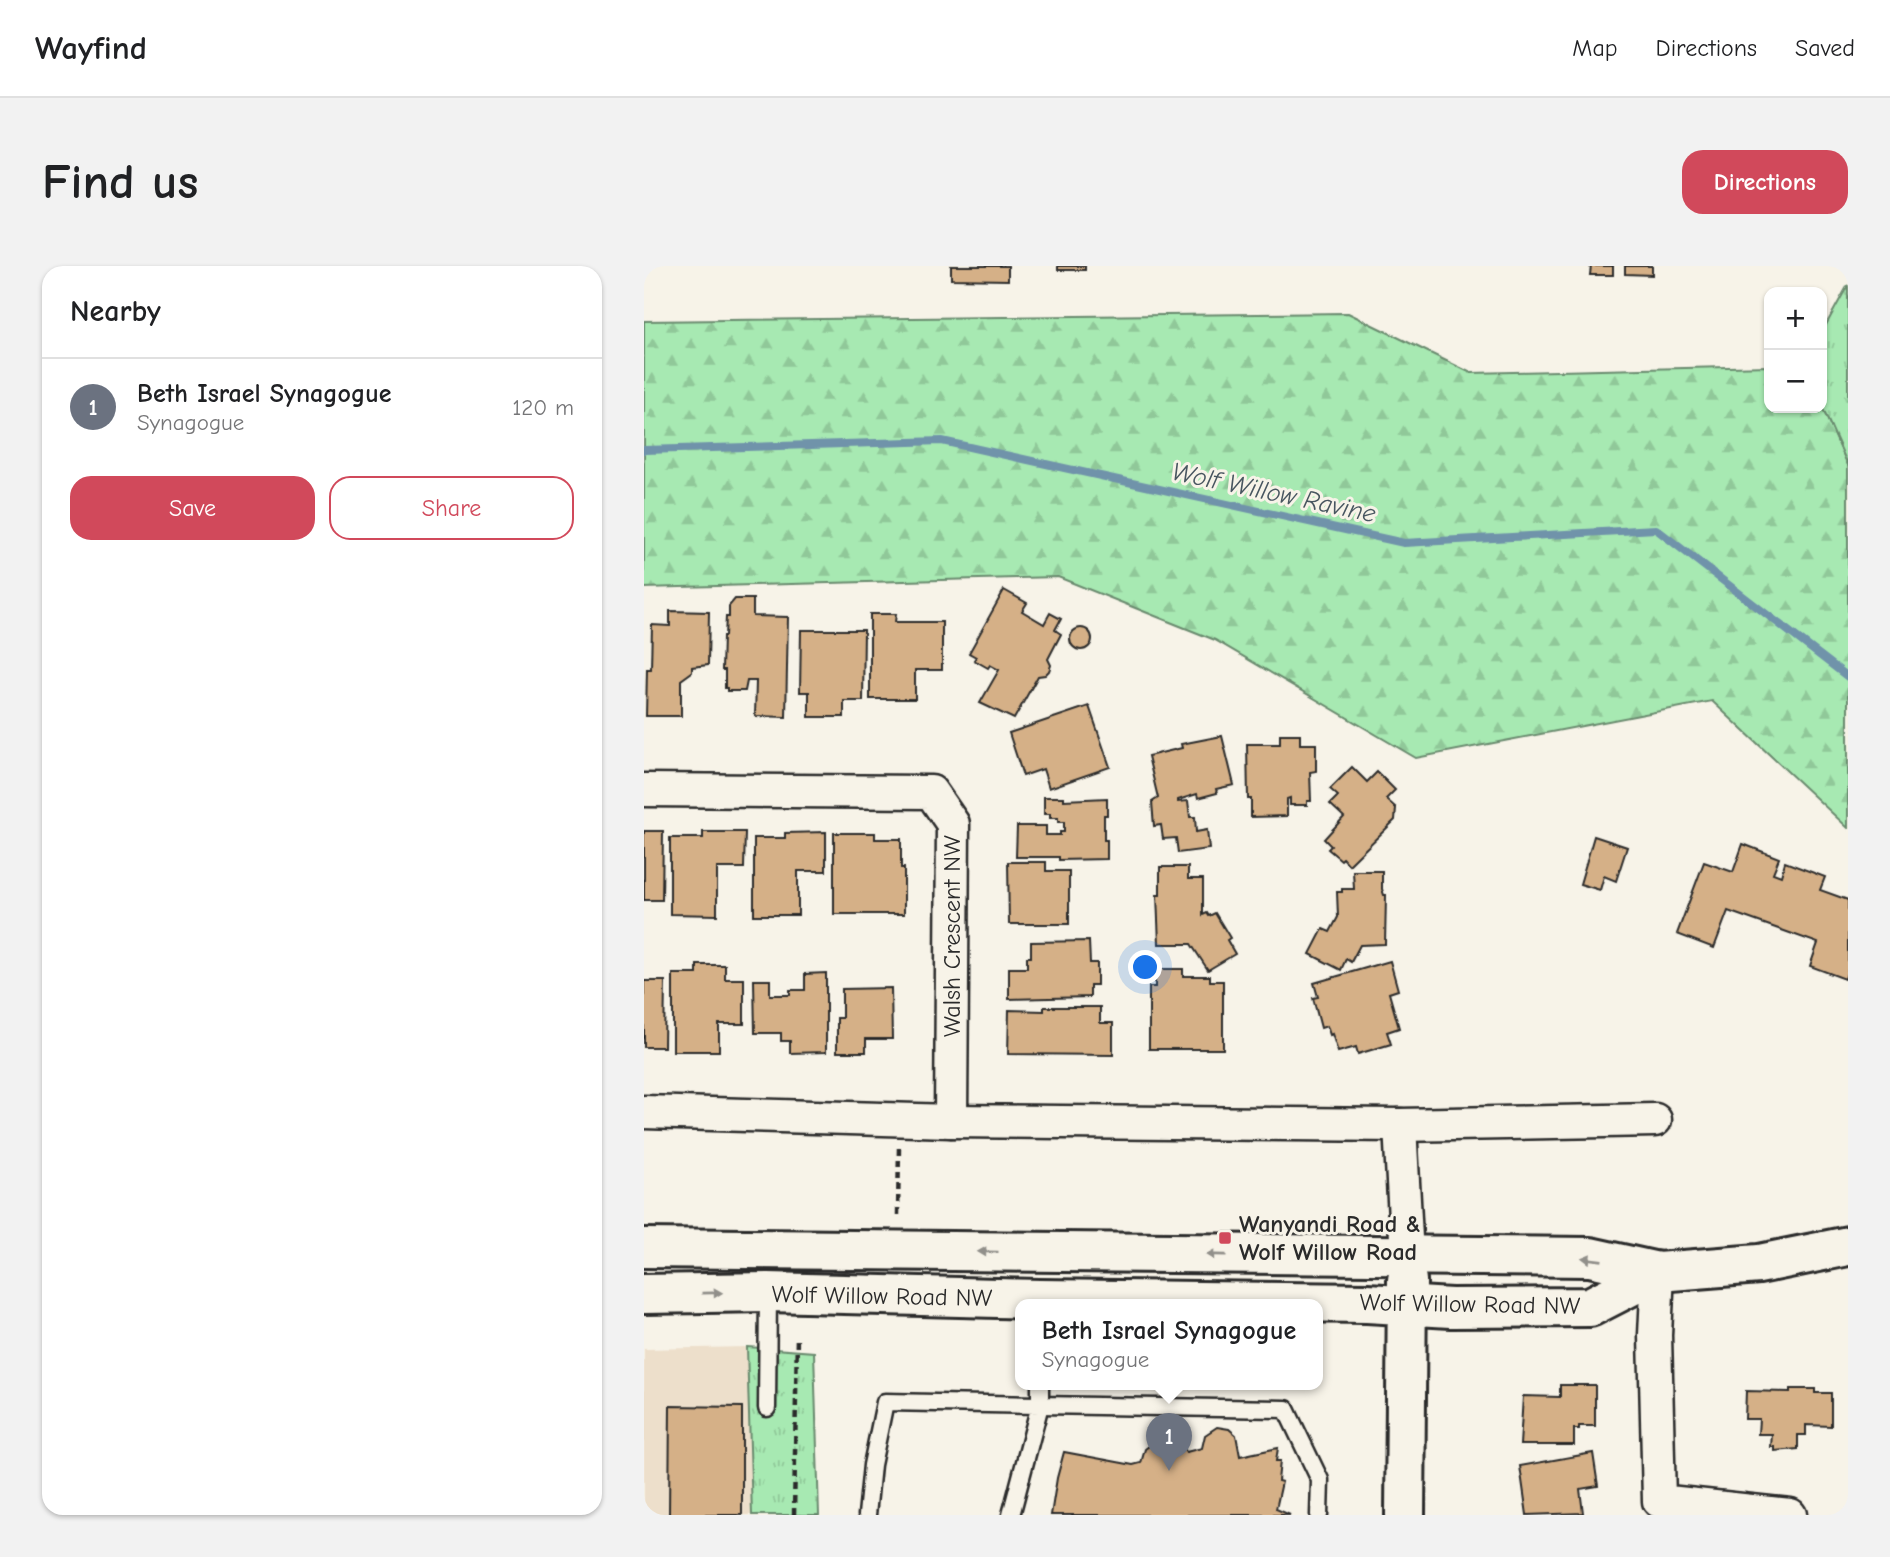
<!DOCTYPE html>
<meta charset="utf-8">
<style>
:root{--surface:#fff;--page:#f2f2f2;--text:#202124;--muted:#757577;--line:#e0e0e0;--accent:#d1495b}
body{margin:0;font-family:"Comic Neue",sans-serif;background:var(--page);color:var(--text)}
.controls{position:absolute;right:21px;top:21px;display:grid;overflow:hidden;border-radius:14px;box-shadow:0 2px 5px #0004}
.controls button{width:63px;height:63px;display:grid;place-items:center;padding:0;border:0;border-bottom:2px solid var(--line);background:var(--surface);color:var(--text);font:35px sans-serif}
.you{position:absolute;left:502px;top:702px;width:24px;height:24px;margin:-18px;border:5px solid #fff;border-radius:50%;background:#1a73e8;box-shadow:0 0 0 10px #1a73e833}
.badge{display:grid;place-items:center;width:46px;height:46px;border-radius:50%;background:var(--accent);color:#fff;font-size:23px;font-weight:700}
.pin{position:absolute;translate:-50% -58px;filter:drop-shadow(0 2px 4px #0008)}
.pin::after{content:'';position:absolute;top:37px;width:24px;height:21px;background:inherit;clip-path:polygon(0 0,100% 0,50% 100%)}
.popup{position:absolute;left:371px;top:1033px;width:308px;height:91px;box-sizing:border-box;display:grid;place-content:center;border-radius:14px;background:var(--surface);filter:drop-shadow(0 2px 5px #0005);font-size:23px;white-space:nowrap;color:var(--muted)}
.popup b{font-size:26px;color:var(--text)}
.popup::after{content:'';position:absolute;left:50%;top:100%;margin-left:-14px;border:14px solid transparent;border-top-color:var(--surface)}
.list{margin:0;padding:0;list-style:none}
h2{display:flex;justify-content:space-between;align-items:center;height:91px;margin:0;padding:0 28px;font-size:30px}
h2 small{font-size:23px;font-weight:400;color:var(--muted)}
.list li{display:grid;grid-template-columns:46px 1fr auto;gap:21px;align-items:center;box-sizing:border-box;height:98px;padding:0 28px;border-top:2px solid var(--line)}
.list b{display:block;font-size:26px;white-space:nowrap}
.list p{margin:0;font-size:23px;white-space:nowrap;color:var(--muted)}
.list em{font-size:23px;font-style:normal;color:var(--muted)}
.actions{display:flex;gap:14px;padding:21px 28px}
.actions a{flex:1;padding:16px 0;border:2px solid var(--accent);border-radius:21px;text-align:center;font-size:24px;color:var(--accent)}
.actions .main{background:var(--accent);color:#fff}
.map{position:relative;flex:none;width:1204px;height:1249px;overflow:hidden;border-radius:21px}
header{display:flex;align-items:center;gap:42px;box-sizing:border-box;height:98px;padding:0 35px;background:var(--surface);border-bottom:2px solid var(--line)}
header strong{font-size:33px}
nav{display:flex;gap:38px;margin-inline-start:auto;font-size:24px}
.intro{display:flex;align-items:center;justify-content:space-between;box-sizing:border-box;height:168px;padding:0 42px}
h1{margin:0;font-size:49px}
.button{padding:18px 32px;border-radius:21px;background:var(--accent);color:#fff;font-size:24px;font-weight:700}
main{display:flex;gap:42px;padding:0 42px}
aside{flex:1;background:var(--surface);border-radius:21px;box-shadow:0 2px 5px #0004}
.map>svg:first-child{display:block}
</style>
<header>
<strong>Wayfind</strong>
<nav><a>Map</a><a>Directions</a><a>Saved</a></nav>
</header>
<div class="intro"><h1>Find us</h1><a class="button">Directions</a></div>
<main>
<aside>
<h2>Nearby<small></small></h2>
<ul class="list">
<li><span class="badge" style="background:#6b7280">1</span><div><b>Beth Israel Synagogue</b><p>Synagogue</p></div><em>120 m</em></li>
</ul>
<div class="actions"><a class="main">Save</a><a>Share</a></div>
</aside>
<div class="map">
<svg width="1204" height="1249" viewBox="0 0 1204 1249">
<defs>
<pattern id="forest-firs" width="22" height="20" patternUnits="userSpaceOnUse" patternTransform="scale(1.75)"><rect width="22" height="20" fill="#a7e9b2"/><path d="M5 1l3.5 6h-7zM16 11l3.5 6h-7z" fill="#90c899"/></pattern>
<pattern id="park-tufts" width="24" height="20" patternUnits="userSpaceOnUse" patternTransform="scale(1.75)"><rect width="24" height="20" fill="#a7e9b2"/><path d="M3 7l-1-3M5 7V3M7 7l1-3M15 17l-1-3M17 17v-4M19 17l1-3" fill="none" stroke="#90c899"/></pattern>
</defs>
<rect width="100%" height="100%" fill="#f7f3e8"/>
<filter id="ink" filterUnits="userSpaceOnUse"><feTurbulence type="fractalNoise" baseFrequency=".0143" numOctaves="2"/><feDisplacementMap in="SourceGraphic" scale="14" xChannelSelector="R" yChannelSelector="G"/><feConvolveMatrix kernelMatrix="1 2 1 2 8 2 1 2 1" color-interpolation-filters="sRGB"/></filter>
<g filter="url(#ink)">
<polygon fill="#eddfcb" points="103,1081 108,1249 0,1249 0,1083"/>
<polygon fill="url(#forest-firs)" stroke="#698a6e" stroke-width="2" points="704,47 827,107 1125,100 1125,142 1178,141 1204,199 1204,562 1068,435 772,492 571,374 414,311 0,322 0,55"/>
<g fill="url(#park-tufts)" stroke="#698a6e" stroke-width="2">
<polygon points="1204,19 1204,199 1178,141 1178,66"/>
<polygon points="103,1081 170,1086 175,1249 108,1249"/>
</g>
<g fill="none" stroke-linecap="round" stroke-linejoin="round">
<polyline stroke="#6f93aa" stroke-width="8" points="0,184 298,175 760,277 1012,263 1204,411"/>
</g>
<g fill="#d5b087" stroke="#2b2b2b" stroke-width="2">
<polygon points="307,0 364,0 364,14 307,13"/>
<rect x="414" y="0" width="27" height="4"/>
<polygon points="947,0 969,0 969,9 946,9"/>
<polygon points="981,0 1008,0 1008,9 981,8"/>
<polygon points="360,324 383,337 378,345 400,358 406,347 417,353 411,364 417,368 404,393 407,399 405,405 401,409 394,410 370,453 336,437 355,404 346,399 344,402 330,394 332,391 325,387"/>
<polygon points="91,333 109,333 109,350 144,351 142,451 111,450 112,415 103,415 101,425 83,425 83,422 81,422 81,404 78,404 79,370 81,370 82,351 85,351 85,340"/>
<polygon points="26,345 65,346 64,399 48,401 48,406 37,414 37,450 2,450 3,403 7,403 8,359 26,360"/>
<polygon points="226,348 252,348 251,356 298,356 298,404 271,404 271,433 226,433"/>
<circle cx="437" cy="373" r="11"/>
<polygon points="157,364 220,364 219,435 200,435 200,451 165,451 165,426 156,426"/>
<polygon points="445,440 466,501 405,522 399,503 379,510 365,467"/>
<polygon points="636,468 656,468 656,478 672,478 672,505 666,506 667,535 663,535 663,539 646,539 646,532 643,533 643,550 607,551 607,533 604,533 603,478 636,478"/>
<polygon points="578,470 590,519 572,523 573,527 554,532 553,528 534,534 534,536 544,535 546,551 551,551 552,566 563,564 565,583 534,587 532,572 519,573 517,559 510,560 508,536 514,532 504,490 538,482 537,478"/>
<polygon points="708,501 723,516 733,506 751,524 742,533 752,542 751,554 705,599 699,592 697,594 684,583 687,580 680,573 700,551 686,538 694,530 686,523"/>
<polygon points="400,531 420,531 420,534 463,532 463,549 460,549 460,574 463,574 463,593 415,594 415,591 372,591 373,560 402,560 402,569 416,569 416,566 420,566 420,556 414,556 414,552 406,552 406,548 400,548"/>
<polygon points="0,565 19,565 18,634 0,634"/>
<polygon points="59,566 101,566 100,602 73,602 73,649 26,648 26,572 59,572"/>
<polygon points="182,566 182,605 154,605 154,649 110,649 110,572 141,572 141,567"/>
<polygon points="190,567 231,567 231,573 257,573 257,602 260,602 260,648 190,648"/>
<polygon points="950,570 983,581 972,615 960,610 956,624 936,618"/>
<polygon points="1099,578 1135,592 1129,607 1137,610 1141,596 1181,611 1176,624 1204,634 1204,704 1201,713 1166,700 1174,677 1084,645 1070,682 1033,668 1060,596 1089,606"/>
<polygon points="364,596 402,596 402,605 425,605 425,658 365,658"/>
<polygon points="516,601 544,601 544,613 559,613 559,649 563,647 565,650 571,647 586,672 583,674 591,688 564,704 547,678 515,678 513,629 516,629"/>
<polygon points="709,605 738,605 738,623 740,629 742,629 741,678 716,679 707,696 702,693 697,704 666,688 679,663 686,666 694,651 693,626 698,626 698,623 710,623"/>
<polygon points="445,675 446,697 453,697 453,719 446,719 446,731 365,733 365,702 383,702 383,691 387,691 387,676"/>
<polygon points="746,695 754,724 745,727 755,762 743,766 747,778 714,788 712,781 694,786 688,768 686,769 683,760 677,762 669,732 674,731 670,717"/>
<polygon points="53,699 81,699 81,713 100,713 100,758 75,758 75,785 29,785 29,708 53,708"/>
<polygon points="511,703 539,703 539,710 566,710 566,715 579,715 579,783 505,783 505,721 511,721"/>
<polygon points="182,707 182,786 146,787 146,775 137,775 137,767 111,767 110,714 126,714 126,729 146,729 146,724 161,724 161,708"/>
<polygon points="0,715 21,715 20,781 0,781"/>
<polygon points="247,722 248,773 222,773 222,786 193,786 193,752 198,752 198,723"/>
<polygon points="400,741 456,741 456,757 469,757 469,789 364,788 365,744 400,745"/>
<polygon points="916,1119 951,1119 951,1160 935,1160 935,1163 930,1163 930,1179 876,1179 879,1130 916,1131"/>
<polygon points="1146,1123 1171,1123 1171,1127 1187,1127 1187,1160 1162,1159 1162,1169 1154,1169 1154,1183 1131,1185 1131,1181 1127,1181 1128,1168 1114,1168 1115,1153 1101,1153 1102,1125 1146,1126"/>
<polygon points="26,1140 98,1141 98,1249 25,1249"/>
<polygon points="573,1161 585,1163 592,1169 596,1190 634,1182 632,1195 636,1195 634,1215 638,1216 632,1243 646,1249 407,1249 413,1212 420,1186 489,1199 497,1197 501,1183 513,1174 528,1174 538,1179 542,1186 558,1182 561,1169"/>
<polygon points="949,1187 954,1220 936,1223 939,1247 883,1249 876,1200"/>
</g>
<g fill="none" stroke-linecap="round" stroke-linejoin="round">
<defs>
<g id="lane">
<polyline points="396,1119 396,1139 642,1143 676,1214 675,1249"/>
<polyline points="123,1142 124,1026"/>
<polyline points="223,1249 228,1199 241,1136 396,1139 367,1249"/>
</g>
<g id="street">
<polyline points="0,524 287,526 309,558 307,855"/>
<polyline points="0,846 307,855 756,859 1011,854"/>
<polyline points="756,859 763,991"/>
<polyline points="1014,1006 1011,1069 1015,1235 1146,1249"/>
</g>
<g id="secondary">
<polyline points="0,982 946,991 1014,1006 1115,998 1204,980"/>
<polyline points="0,1028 124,1026 395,1033 723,1037 807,1042 946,1041 1014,1006"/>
<polyline points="761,1249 763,1014"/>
</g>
</defs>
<use href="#lane" stroke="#2b2b2b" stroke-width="21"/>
<use href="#street" stroke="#2b2b2b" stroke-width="37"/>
<use href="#secondary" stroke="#2b2b2b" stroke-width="44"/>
<g stroke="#2b2b2b" stroke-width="4.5" stroke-dasharray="7 5" stroke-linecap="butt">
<polyline points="254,949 255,880"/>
<polyline points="150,1249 153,1069"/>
</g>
<use href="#lane" stroke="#f7f3e8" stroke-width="16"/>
<use href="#street" stroke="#f7f3e8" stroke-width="32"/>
<use href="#secondary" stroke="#f7f3e8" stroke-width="38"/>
</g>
<defs><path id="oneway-solid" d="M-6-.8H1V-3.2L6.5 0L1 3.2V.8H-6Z" transform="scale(1.75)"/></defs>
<g fill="#918f8a">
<use href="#oneway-solid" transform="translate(344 986) rotate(-179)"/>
<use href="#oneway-solid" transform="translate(572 989) rotate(-179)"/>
<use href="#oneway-solid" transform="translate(948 993) rotate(-173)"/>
<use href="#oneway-solid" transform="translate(68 1027) rotate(-1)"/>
</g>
</g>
<rect fill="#d1495b" stroke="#f7f3e8" stroke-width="2.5" x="574" y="965" width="14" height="14" rx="3.5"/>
<g text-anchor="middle" stroke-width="6" stroke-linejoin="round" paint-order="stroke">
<g font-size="24" fill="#2b2b2b" stroke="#f7f3e8">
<text transform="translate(308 670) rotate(-90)" y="8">Walsh Crescent NW</text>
<text transform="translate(238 1030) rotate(1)" y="8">Wolf Willow Road NW</text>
<text transform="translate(826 1038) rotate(1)" y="8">Wolf Willow Road NW</text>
</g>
<g font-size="24" font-weight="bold" fill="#2b2b2b" stroke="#f7f3e8" text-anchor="start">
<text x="595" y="966">Wanyandi Road &amp;<tspan x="595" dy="28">Wolf Willow Road</tspan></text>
</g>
<g font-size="26" font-style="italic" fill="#485660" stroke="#f7f3e8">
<text transform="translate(630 226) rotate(12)" y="9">Wolf Willow Ravine</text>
</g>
</g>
</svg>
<div class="controls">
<button>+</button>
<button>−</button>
</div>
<div class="you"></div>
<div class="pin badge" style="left:525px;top:1205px;background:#6b7280">1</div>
<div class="popup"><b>Beth Israel Synagogue</b>Synagogue</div>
</div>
</main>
